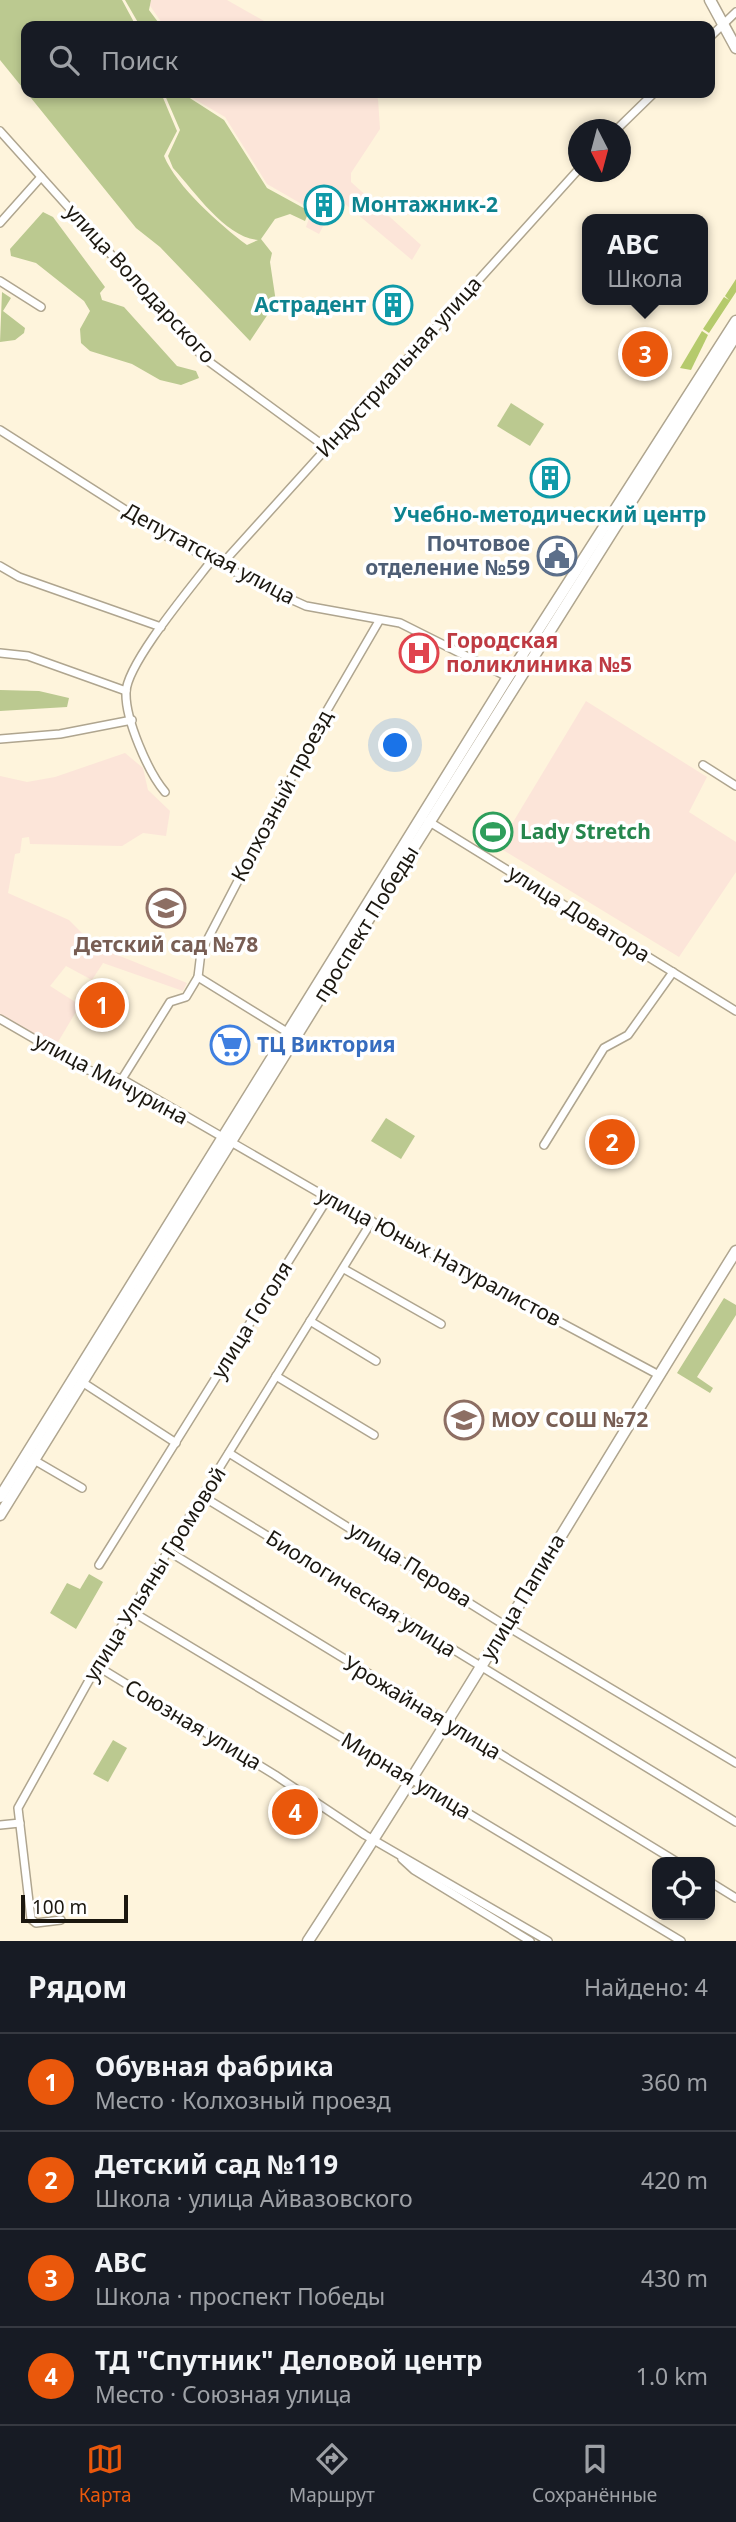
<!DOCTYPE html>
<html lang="ru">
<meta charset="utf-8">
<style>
:root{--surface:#171b24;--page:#20242c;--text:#f1f3f6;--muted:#9ea1a6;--line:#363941;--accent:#ea580c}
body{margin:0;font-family:"Noto Sans",sans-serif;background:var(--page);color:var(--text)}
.controls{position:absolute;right:21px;bottom:21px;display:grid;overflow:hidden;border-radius:14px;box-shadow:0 4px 10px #0003}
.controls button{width:63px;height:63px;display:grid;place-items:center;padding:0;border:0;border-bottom:2px solid var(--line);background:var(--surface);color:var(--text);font:35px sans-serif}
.compass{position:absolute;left:568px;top:119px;width:63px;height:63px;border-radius:50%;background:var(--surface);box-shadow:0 4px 10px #0003;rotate:174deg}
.scale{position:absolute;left:21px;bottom:18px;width:107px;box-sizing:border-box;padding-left:7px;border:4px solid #1b170f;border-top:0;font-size:19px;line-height:24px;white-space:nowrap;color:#1b170f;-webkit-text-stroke:5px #fff;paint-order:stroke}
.you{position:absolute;left:396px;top:746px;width:24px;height:24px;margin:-18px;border:5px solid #fff;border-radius:50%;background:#1a73e8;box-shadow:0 0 0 10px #1a73e833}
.badge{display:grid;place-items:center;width:46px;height:46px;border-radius:50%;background:var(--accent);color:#fff;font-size:23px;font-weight:700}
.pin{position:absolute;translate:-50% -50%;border:4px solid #fff;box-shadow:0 2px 7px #0006}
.popup{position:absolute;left:582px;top:214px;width:126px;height:91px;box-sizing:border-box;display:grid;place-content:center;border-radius:14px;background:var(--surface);filter:drop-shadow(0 2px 5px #0005);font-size:23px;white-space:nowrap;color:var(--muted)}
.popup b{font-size:26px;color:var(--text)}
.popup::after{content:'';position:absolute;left:50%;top:100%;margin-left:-14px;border:14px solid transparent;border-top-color:var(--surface)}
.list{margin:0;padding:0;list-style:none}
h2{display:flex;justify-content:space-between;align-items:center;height:91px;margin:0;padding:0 28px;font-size:30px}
h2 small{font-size:23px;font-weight:400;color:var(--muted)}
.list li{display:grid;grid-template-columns:46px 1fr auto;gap:21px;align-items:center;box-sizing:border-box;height:98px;padding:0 28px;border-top:2px solid var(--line)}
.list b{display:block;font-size:26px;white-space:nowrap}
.list p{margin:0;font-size:23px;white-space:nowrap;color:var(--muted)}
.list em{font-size:23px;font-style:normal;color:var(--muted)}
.icon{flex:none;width:38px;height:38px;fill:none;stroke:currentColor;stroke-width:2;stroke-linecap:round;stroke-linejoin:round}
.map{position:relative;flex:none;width:736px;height:1941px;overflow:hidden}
.search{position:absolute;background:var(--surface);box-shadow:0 4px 10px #0003;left:21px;right:21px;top:21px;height:77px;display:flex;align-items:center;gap:18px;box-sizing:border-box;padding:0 24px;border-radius:14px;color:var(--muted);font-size:26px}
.sheet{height:483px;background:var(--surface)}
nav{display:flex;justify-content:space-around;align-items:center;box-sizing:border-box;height:98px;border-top:2px solid var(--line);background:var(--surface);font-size:19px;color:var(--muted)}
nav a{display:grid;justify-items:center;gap:4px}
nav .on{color:var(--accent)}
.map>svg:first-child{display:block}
</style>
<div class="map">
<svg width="736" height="1941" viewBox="0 0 736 1941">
<rect width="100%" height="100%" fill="#fef4dc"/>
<g fill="#fce5d9">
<polygon points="146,0 227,0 273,26 164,26"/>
<polygon points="184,93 373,93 378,99 380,129 351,173 351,182 421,245 412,260 338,198 319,234 306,227 312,210 267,184 225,117"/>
<polygon points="586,701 707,777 689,812 736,842 736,872 679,957 498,847"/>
<polygon points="125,753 143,768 148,790 170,811 166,836 143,833 122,846 30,844 29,837 22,838 20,853 15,854 8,893 69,920 95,946 187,983 183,991 103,963 92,980 66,966 50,986 80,1005 55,1047 0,1015 0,776 27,782 55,777"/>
</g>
<g fill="#bbc990">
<polygon points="0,0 122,0 136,26 26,26 26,92 0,60"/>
<polygon points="125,0 151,0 149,10 161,26 140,26"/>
<path d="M27 93H161L177 131 164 156C177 187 219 224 247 245L258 240C225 237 196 193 173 168L168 156 180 130 164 93H182L224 120 267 188 309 211 305 221 290 214 275 219 261 239 272 253 270 262 276 302 250 341 160 247 136 228Z"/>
<polygon points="43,212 53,217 105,287 100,293 102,300 124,307 177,366 196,371 199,378 181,385 160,380 132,364 90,351 81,343 80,329 90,311 84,301 36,263 11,256 10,249"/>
<polygon points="2,292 11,298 3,311 25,328 24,333 15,340 0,342"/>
<polygon points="511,403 544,424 530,446 497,426"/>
<polygon points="0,690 39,691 69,698 67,707 0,711"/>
<polygon points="386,1118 415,1136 401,1159 371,1141"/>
<polygon points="724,1298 736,1305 736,1315 697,1377 713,1388 710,1393 677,1373"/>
<polygon points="89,1574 103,1582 76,1629 50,1613 67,1583 80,1589"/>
<polygon points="113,1740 127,1748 108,1782 93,1774"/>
</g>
<g fill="#b5ca6c">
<polygon points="736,279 736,292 709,333 703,329 724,297 729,300 725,296"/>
<polygon points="702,331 708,335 691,370 680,368"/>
</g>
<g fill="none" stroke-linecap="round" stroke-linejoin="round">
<defs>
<g id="street">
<polyline points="710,37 736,12"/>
<polyline points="616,130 654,93"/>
<polyline points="0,131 204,358 327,448"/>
<polyline points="0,223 41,177"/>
<polyline points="0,281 41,307"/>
<polyline points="0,430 168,537 268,589 306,606 400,623 508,677"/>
<polyline points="221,565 578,170"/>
<polyline points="0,566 19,577 161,627"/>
<polyline points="0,653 28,656 126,691"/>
<polyline points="0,739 60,734 132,720"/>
<polyline points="703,765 736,786"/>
<path d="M165 792C148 772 125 719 126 692 127 663 193 585 212 560"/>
<polyline points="428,821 736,1011"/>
<polyline points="198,977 287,1032"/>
<polyline points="0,1019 88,1070 122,1079 328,1198 657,1374"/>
<polyline points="122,1079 170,1002 186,997 198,977 201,952 322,719 379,621"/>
<polyline points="544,1145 604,1048 628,1035 673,972"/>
<polyline points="344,1269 441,1324"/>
<polyline points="310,1321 376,1361"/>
<polyline points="276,1376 374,1435"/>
<polyline points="82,1382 176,1443"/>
<polyline points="229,1453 498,1621 736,1763"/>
<polyline points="34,1460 82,1488"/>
<polyline points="202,1496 736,1822"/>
<polyline points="168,1551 677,1862"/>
<polyline points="99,1565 328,1198"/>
<polyline points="131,1611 681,1941"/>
<polyline points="97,1666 275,1775 365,1835 548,1941"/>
<polyline points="0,1825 20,1823"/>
<polyline points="402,1859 414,1870 530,1941"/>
<polyline points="710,1882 736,1898"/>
<polyline points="61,1920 36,1923 31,1919 18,1808 97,1666 372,1221"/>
</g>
<g id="secondary">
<polyline points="710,0 736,48"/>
<polyline points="0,1497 508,677 736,321"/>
<polyline points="0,1515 373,912 736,335"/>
<path d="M308 1941C456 1714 593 1480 736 1251"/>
</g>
</defs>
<use href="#street" stroke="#afa58f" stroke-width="10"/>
<use href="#secondary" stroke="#afa58f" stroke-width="13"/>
<use href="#street" stroke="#fff" stroke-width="7"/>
<use href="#secondary" stroke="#fff" stroke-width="10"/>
</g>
<defs>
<symbol id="building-ring" viewBox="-11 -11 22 22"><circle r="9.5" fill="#fff" stroke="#0f9aa8" stroke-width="1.5"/><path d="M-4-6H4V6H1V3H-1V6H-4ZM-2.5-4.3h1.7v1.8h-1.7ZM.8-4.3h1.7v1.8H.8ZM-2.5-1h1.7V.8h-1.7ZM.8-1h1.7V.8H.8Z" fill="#0f9aa8"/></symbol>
<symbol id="civic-ring" viewBox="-11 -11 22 22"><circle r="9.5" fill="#fff" stroke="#5c6f8a" stroke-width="1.5"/><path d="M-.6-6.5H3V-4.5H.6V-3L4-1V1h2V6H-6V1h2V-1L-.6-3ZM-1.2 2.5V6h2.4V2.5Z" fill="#5c6f8a"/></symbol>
<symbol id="hospital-ring" viewBox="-11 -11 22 22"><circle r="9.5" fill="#fff" stroke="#e0444e" stroke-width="1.5"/><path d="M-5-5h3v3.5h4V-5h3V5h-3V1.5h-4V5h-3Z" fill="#e0444e"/></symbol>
<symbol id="stadium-ring" viewBox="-11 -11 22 22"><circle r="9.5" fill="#fff" stroke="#2e9e5b" stroke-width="1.5"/><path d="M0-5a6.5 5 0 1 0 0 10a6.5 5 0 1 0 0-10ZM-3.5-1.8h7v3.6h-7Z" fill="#2e9e5b"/></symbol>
<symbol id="school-ring" viewBox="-11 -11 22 22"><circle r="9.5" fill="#fff" stroke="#8d6e63" stroke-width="1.5"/><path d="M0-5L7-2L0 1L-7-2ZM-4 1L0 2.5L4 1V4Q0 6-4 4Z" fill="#8d6e63"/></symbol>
<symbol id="supermarket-ring" viewBox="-11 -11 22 22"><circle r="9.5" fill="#fff" stroke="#3f7fe0" stroke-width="1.5"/><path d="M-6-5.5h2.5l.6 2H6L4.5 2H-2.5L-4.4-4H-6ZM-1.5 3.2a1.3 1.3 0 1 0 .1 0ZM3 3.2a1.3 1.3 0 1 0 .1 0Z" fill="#3f7fe0"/></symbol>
</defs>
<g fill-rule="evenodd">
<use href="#building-ring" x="302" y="183" width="44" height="44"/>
<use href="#building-ring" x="371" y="283" width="44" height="44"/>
<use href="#building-ring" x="528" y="456" width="44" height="44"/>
<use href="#civic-ring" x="535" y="534" width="44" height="44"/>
<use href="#hospital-ring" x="397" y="631" width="44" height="44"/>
<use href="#stadium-ring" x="471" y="810" width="44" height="44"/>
<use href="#school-ring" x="144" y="886" width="44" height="44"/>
<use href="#supermarket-ring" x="208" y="1023" width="44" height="44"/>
<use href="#school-ring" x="442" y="1398" width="44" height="44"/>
</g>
<g text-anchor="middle" stroke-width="7" stroke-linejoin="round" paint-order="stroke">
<g font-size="21" font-weight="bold" fill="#0d838f" stroke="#fff" text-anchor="start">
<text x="351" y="212">Монтажник-2</text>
<text x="366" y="312" text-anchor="end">Астрадент</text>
<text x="550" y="522" text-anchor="middle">Учебно-методический центр</text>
</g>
<g font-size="21" fill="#1b170f" stroke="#fff">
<text transform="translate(140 284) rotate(47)" y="7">улица Володарского</text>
<text transform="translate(399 367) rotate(-48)" y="7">Индустриальная улица</text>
<text transform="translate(209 554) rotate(28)" y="7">Депутатская улица</text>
<text transform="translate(282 796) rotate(-62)" y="7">Колхозный проезд</text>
<text transform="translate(579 914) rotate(32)" y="7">улица Доватора</text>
<text transform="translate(366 924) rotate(-58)" y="7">проспект Победы</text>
<text transform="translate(111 1079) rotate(28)" y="7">улица Мичурина</text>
<text transform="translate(439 1257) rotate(28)" y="7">улица Юных Натуралистов</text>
<text transform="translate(252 1320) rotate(-58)" y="7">улица Гоголя</text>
<text transform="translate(410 1565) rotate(32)" y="7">улица Перова</text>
<text transform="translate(155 1574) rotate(-58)" y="7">улица Ульяны Громовой</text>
<text transform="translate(361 1594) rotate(32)" y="7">Биологическая улица</text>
<text transform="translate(523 1597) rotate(-59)" y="7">улица Папина</text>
<text transform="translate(422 1708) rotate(31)" y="7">Урожайная улица</text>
<text transform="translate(193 1725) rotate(31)" y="7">Союзная улица</text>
<text transform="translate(406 1776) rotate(31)" y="7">Мирная улица</text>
</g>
<g font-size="21" font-weight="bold" fill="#4e5e75" stroke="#fff" text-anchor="end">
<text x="530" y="551">Почтовое<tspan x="530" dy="24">отделение №59</tspan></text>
</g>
<g font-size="21" font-weight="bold" fill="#be3a42" stroke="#fff" text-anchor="start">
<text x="446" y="648">Городская<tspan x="446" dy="24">поликлиника №5</tspan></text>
</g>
<g font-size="21" font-weight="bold" fill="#27864d" stroke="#fff" text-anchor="start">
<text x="520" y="839">Lady Stretch</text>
</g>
<g font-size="21" font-weight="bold" fill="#785e54" stroke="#fff">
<text x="166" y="952">Детский сад №78</text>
<text x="491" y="1427" text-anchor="start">МОУ СОШ №72</text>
</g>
<g font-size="21" font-weight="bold" fill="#366cbe" stroke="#fff" text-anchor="start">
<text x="257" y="1052">ТЦ Виктория</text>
</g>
</g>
</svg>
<div class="controls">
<button><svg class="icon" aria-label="locate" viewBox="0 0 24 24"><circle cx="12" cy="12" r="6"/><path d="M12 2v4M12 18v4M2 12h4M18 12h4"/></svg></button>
</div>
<svg class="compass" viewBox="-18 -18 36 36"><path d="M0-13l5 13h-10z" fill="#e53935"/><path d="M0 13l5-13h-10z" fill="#9ea1a6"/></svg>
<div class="scale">100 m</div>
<div class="you"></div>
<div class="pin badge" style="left:102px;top:1005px">1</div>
<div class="pin badge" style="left:612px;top:1142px">2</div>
<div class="pin badge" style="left:645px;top:354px">3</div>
<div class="popup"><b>АВС</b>Школа</div>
<div class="pin badge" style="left:295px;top:1812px">4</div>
<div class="search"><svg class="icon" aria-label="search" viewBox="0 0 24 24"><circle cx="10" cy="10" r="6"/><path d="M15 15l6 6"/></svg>Поиск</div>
</div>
<section class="sheet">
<h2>Рядом<small>Найдено: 4</small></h2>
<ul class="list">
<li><span class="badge">1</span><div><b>Обувная фабрика</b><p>Место · Колхозный проезд</p></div><em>360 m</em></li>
<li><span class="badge">2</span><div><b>Детский сад №119</b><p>Школа · улица Айвазовского</p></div><em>420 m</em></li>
<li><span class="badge">3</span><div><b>АВС</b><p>Школа · проспект Победы</p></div><em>430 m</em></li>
<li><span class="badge">4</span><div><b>ТД &quot;Спутник&quot; Деловой центр</b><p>Место · Союзная улица</p></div><em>1.0 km</em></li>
</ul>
</section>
<nav>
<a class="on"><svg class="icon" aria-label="map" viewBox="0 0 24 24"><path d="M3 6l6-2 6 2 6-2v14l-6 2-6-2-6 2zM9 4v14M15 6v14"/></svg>Карта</a>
<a><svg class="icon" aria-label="directions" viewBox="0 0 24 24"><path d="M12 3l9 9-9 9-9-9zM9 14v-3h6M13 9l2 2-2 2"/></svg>Маршрут</a>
<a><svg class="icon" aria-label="saved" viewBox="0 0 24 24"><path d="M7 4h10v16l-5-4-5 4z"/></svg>Сохранённые</a>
</nav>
